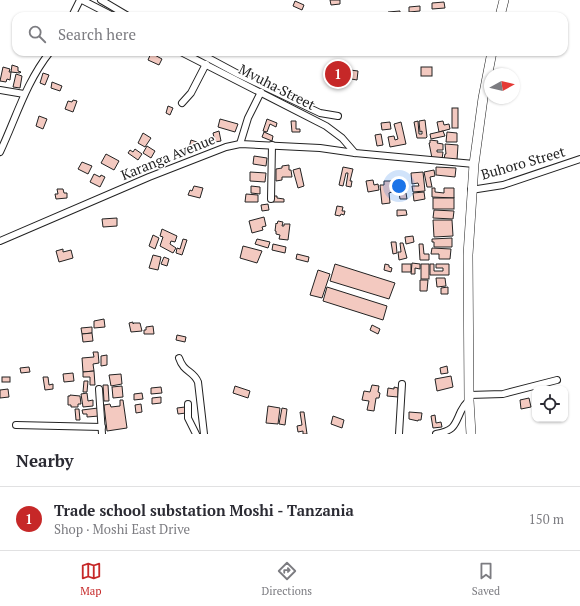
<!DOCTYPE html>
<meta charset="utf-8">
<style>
:root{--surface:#fff;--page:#f2f2f3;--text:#2b2b33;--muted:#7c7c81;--line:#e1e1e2;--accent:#c62828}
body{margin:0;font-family:"PT Serif",serif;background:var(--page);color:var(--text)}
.controls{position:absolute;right:12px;bottom:12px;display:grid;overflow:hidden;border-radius:8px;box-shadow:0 1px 3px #0004}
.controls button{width:36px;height:36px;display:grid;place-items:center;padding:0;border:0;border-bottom:1px solid var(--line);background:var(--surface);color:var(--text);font:20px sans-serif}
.compass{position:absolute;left:484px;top:68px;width:36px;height:36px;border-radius:50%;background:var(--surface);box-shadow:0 1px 3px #0004;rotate:82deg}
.you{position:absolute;left:399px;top:186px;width:14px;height:14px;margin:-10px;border:3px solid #fff;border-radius:50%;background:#1a73e8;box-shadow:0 0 0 6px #1a73e833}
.badge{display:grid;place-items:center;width:26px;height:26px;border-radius:50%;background:var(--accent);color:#fff;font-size:13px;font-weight:700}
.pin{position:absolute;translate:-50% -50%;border:2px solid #fff;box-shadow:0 1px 4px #0006}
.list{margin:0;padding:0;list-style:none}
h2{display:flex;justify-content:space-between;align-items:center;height:52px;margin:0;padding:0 16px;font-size:17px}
h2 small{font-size:13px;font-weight:400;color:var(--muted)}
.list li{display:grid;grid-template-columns:26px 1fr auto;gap:12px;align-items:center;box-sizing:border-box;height:64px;padding:0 16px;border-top:1px solid var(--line)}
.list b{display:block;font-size:15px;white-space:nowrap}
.list p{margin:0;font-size:13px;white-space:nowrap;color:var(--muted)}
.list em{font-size:13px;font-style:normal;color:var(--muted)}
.icon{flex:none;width:22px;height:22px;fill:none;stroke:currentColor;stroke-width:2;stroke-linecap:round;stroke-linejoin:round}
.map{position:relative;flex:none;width:580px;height:434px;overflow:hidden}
.search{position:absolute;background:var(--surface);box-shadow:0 1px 3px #0004;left:12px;right:12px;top:12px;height:44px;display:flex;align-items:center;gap:10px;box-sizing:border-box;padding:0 14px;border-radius:12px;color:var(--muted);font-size:15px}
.sheet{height:116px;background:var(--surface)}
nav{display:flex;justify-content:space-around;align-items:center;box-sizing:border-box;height:56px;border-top:1px solid var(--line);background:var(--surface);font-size:11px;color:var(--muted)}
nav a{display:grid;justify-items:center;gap:2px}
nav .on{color:var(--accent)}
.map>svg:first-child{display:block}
</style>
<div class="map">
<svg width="580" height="434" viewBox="0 0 580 434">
<rect width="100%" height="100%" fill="#fff"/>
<g fill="#f3c9c0" stroke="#222">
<polygon points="330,0 340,0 340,4 331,5"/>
<polygon points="295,1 304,5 302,10 293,6"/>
<polygon points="444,2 445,8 432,9 432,3"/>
<polygon points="420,6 420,11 409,12 409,7"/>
<polygon points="400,11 400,16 389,16 388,12"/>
<polygon points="151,53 162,59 159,65 148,60"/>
<polygon points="12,65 18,67 18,71 21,72 20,73 11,72"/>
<polygon points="3,67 10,69 9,72 11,72 10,80 7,79 6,82 0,81"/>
<rect x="421" y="67" width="11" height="9"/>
<polygon points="342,69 358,71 357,80 340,77"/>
<polygon points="43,73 49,75 45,85 40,83"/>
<polygon points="16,74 22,76 20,88 13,87"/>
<polygon points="52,82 62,86 60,91 51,88"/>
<polygon points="73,100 77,101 73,112 65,109 68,101 72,102"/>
<polygon points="168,106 173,108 170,115 166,113"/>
<rect x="452" y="108" width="6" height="20"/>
<polygon points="39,116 47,119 43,129 36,126"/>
<polygon points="220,119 238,124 235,132 218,127"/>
<polygon points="267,119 277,123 276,127 270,124 267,132 263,131"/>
<polygon points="425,120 427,137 426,138 417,138 414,122 418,121 419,134 422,134 422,131 420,132 419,121"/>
<polygon points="291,121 296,121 296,129 300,129 300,132 292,132"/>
<polygon points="443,121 444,125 449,124 450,129 439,132 437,122"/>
<polygon points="390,122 391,129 382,130 381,123"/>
<polygon points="401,122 406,144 390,147 388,137 394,136 395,140 398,139 394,124"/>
<polygon points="219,131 221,141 215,142 213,133"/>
<polygon points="443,131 445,136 431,139 430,134"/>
<polygon points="264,132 273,136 272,141 262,137"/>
<polygon points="447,132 457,133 457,142 446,142"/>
<polygon points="143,133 151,138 145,147 138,143"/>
<polygon points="381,134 383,145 377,146 375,135"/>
<polygon points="191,140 197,142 195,149 189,148"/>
<polygon points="430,140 438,141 437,143 443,144 443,150 437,150 437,152 443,152 442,159 432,158 429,143 430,143"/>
<polygon points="445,144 458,145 457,160 444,159 445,154 446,154"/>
<polygon points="147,146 155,151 151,158 143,153"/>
<polygon points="135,149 142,154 138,160 128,153 130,150 133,152"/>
<polygon points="106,154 119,161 114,170 101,163"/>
<polygon points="254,156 267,158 266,166 253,164"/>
<polygon points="82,162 92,166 88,174 78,169"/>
<polygon points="289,165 289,170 291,170 292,177 282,177 282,180 276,181 276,169 282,168 282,166"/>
<polygon points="343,167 353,169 350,181 352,181 351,187 346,186 348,173 346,173 343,186 339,185"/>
<polygon points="436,167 456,168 455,177 436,175"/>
<polygon points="300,168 304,186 298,188 293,170"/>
<polygon points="434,170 435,176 430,177 432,187 427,187 424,172"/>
<polygon points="250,172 266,173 265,182 250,181"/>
<polygon points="423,172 425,191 413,192 412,186 419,186 418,183 412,184 411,173"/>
<polygon points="94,174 100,177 101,175 105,177 100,187 90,182"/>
<polygon points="373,180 374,185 378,184 379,190 368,192 366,181"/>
<polygon points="384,181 392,181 392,192 389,193 390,203 382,204 380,185 384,185"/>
<polygon points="194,186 203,188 200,198 188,195 190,190 192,191"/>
<polygon points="251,186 260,187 260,194 251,193"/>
<polygon points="432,188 435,188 435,192 444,193 444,188 454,188 454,198 432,197"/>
<polygon points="57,189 63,189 64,193 67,193 67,198 56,199 55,194 58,194"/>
<polygon points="424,192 425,199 414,201 413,193"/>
<polygon points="399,193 406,193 407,199 400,199"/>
<polygon points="246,194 258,195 258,202 245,202"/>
<polygon points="273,196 277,196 277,198 284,199 284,202 273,202"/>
<rect x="433" y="198" width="21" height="11"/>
<polygon points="268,204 269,210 262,211 261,205"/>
<polygon points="337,206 343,207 342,211 345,211 344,215 341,214 340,216 335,215"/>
<polygon points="397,210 406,210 407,215 397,216"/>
<polygon points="434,210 454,211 453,219 433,218"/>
<polygon points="264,217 266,226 262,227 263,230 252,233 249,221"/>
<polygon points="117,218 117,226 103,227 102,219"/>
<polygon points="433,220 452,220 453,236 434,237"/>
<polygon points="278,221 283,222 282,226 284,226 284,224 290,224 288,240 279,239 280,235 276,234 276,231 275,231 276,223 277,224"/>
<polygon points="162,229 177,236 175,242 171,241 170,244 176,248 173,253 160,246 163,237 160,236"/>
<polygon points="153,235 159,238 155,249 149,246"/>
<polygon points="413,236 414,242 406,244 405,237"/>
<polygon points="452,238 452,247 434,247 434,242 432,242 432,239"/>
<polygon points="183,239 187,240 182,255 176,253 177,248 180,249"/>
<polygon points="257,239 270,242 268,248 255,244"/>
<polygon points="391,242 396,242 397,253 393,254"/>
<polygon points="400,243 403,243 407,258 399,260 398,252 401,252"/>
<polygon points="273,244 286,247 285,253 272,250"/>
<polygon points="419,244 423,244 424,254 429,254 429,260 420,260"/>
<polygon points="243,246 262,251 257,263 240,258"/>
<polygon points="432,248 451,249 450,259 439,259 439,254 431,254"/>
<polygon points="63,249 63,252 71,250 73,258 59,262 56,251"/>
<polygon points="297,254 309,257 308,262 296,259"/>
<polygon points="153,255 161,257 158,270 149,268"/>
<polygon points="164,257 169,259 167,266 161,264"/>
<polygon points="412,263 420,264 420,269 415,268 415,274 411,274"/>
<polygon points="335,264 395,283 389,299 330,281"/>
<polygon points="385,264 389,265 389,267 392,268 391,272 384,270"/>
<rect x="402" y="264" width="9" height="8"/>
<rect x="421" y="264" width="8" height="15"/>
<polygon points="430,264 434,264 434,271 443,271 443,268 436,268 436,264 449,264 449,275 430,275"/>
<polygon points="318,270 330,274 322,298 310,295"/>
<polygon points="436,278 445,278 446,286 437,287"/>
<polygon points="420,280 428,280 427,291 420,291"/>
<polygon points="327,287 387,306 383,320 323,301"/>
<polygon points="448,287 448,294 441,294 441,288"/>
<polygon points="104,319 105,327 94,328 94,321"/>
<polygon points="133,322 133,324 134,323 140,323 142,331 131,332 129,323"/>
<polygon points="372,325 380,329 378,334 370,330"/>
<polygon points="153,326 154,334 144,334 144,330 146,330 146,327"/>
<polygon points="92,327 92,333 82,334 81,328"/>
<polygon points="92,333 93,341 83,342 82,334"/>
<polygon points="177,335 186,337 185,342 176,340"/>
<polygon points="93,352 98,352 99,363 93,364 94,371 83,372 82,358 94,357"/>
<polygon points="107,355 107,365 101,366 101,356"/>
<polygon points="447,366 448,373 441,374 440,368"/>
<polygon points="29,367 30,372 21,373 20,368"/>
<polygon points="94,371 95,385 90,385 90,377 83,377 83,372"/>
<polygon points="73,373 74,381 64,382 63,374"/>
<polygon points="121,374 122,384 111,386 109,375"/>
<polygon points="451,376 453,387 437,391 435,379"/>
<rect x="2" y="377" width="8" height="5"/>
<polygon points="43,377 48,377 49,385 53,384 53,389 45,390"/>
<polygon points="84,381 88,381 87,392 83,392"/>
<polygon points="103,385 108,385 109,401 104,401"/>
<polygon points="372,385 379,386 378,392 380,393 379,398 376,398 374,411 367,410 369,401 362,400 364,391 370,392"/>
<polygon points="122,386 123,397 113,398 112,387"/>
<polygon points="235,386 250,391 248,398 233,393"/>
<polygon points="161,387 162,393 151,394 151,388"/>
<polygon points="394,387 398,388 398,397 387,396 388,388 394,389"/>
<polygon points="8,389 9,397 0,398 0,390"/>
<polygon points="87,393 88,401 93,400 93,406 83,407 81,394"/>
<polygon points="142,393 143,399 134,400 134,394"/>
<polygon points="70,395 80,396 81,404 78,404 78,407 71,407 71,405 68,405 68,396 70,396"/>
<polygon points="161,397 161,403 152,404 152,398"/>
<polygon points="529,398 531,407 521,409 520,400"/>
<polygon points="120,400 123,400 127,428 107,431 104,405 110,404 111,407 120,406"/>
<polygon points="141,404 142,412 136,413 135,405"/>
<polygon points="268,406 280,408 278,424 266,423"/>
<polygon points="185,407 186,413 178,414 177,408"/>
<polygon points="98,408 99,416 87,417 87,414 83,414 82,410"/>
<polygon points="282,408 287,409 285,425 279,424"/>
<polygon points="75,409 79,409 80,420 76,420"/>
<polygon points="300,412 304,412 307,434 303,434 303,431 298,432 297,426 302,425"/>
<polygon points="409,412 422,413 421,420 418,420 418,421 409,419"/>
<polygon points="435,415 436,423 441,422 442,427 433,428 431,416"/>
<polygon points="333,416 344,420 342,428 331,424"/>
</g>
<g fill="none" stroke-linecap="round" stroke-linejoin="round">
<defs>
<g id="minor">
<polyline points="82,0 113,16"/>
<polyline points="101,0 128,16"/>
<polyline points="72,16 80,0"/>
<polyline points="181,52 326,126 342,138 355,153"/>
<polyline points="197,52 238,74 320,113 338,116"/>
<polyline points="0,90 24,94"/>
<polyline points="182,103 191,93 206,64"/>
<polyline points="240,144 248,118 261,92"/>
<path d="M0 152C16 118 26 82 50 52"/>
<polyline points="471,190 503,185 580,159"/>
<polyline points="271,199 272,145"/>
<polyline points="0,241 149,177 226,147 240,144 320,148 355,153 474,164"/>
<path d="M179 358C184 373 193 370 198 382L204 434"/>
<polyline points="99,389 102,434"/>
<polyline points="469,395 503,394 557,380"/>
<polyline points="188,404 188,418 196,434"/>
<polyline points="16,425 102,427"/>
<polyline points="399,434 402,384"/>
<path d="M436 434C455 430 454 426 461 411 463 407 466 403 469 400"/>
</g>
<g id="highway">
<polyline points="500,16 504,0"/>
<polyline points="471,434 469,400 468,255 474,164 483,98 492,52"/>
</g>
</defs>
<use href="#minor" stroke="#222" stroke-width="8"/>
<use href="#highway" stroke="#222" stroke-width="10"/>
<use href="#minor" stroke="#fff" stroke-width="6"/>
<use href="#highway" stroke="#fff" stroke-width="9"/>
</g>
<g text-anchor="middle" stroke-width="3" stroke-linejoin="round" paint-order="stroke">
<g font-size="14" fill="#222" stroke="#fff">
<text transform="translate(277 87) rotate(27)" y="5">Mvuha Street</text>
<text transform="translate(168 157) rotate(-22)" y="5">Karanga Avenue</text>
<text transform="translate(523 163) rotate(-16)" y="5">Buhoro Street</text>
</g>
</g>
</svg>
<div class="controls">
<button><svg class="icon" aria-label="locate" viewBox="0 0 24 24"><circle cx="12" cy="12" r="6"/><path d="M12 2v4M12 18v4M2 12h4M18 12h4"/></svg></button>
</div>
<svg class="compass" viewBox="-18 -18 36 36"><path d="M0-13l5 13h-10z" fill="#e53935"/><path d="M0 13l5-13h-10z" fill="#7c7c81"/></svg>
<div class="you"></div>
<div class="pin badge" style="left:338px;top:74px">1</div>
<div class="search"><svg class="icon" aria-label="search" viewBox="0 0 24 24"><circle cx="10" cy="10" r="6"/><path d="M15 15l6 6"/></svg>Search here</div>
</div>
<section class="sheet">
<h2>Nearby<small></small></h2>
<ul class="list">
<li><span class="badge">1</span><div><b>Trade school substation Moshi - Tanzania</b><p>Shop · Moshi East Drive</p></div><em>150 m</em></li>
</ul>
</section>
<nav>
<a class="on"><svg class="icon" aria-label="map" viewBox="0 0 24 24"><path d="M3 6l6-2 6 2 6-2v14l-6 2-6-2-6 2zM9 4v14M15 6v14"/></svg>Map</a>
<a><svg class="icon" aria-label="directions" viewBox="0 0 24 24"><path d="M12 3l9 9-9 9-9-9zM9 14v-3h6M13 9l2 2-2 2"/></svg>Directions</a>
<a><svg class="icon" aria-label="saved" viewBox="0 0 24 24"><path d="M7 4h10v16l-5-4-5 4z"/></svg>Saved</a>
</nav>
